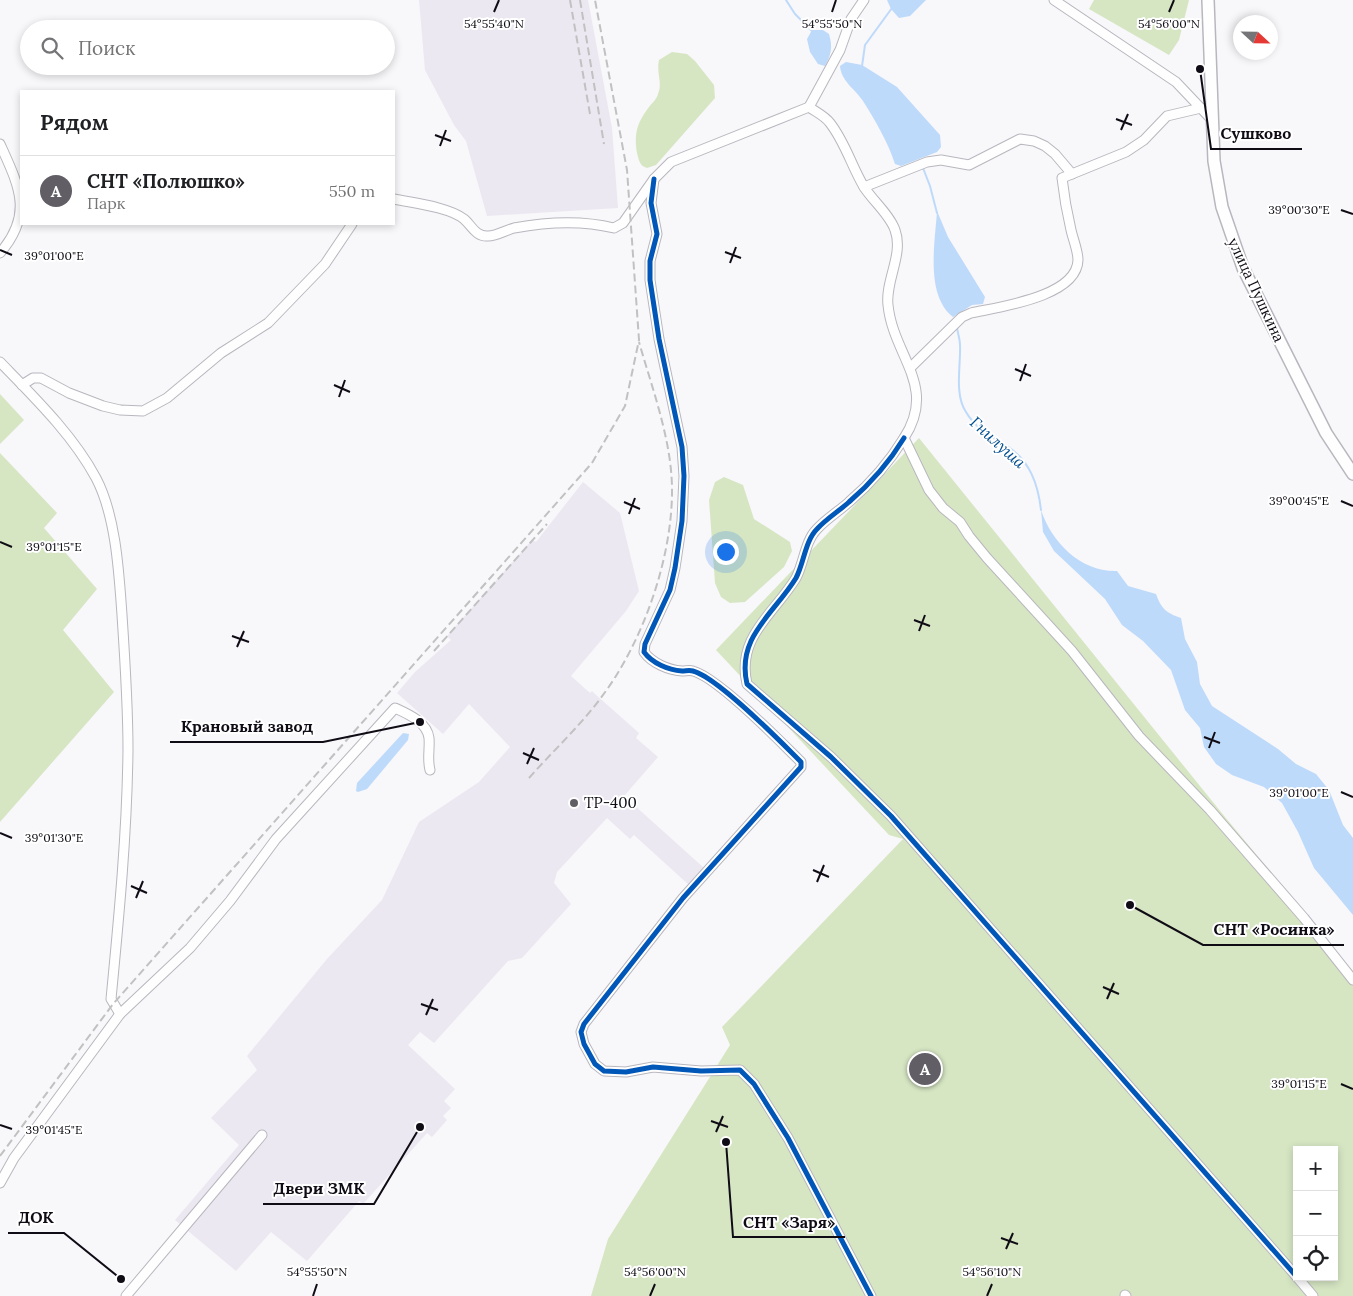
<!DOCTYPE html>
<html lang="ru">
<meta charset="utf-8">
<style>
:root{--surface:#fff;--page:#f2f2f2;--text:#202124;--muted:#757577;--line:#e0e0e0;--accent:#615e65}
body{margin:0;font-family:Lora,serif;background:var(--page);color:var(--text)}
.controls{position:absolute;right:15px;bottom:15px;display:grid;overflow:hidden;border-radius:0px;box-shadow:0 2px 8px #0003}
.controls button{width:45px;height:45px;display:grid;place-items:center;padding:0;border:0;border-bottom:1px solid var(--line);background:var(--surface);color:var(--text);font:25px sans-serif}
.compass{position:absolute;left:1233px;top:15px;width:45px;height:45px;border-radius:50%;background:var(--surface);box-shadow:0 2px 8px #0003;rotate:112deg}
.you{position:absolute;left:725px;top:551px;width:18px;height:18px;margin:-12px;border:4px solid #fff;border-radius:50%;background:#1a73e8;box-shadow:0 0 0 8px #1a73e833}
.badge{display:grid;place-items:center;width:32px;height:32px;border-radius:50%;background:var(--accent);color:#fff;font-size:16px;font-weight:700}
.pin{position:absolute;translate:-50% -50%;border:2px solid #fff;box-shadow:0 1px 5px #0006}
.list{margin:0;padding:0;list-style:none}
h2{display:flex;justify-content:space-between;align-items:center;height:65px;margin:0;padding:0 20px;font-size:21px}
h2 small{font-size:16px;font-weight:400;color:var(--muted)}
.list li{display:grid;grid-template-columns:32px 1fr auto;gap:15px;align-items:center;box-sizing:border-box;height:70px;padding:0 20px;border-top:1px solid var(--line)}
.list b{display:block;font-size:19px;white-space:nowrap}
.list p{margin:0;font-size:16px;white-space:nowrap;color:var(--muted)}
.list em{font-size:16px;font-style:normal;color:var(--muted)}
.icon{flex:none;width:28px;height:28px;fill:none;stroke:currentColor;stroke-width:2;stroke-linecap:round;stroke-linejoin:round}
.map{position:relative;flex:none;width:1353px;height:1296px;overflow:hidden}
.search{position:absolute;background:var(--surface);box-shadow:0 2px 8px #0003;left:20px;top:20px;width:375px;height:55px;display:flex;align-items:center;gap:12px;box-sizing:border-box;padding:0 18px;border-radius:28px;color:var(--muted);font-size:19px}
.panel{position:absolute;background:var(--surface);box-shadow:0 2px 8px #0003;left:20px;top:90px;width:375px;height:135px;border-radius:0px}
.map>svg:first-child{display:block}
</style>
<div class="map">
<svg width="1353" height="1296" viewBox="0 0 1353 1296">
<rect width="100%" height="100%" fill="#f8f7fa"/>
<g fill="#ece8f1">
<polygon points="419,0 588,0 612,128 618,208 487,216 466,141 454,125 425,70"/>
<polygon points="583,482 620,513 639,591 626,611 571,676 590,693 592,691 595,694 639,733 636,738 658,757 624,796 704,868 689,885 634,835 630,839 607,818 557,872 554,883 571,904 522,958 508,961 434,1043 420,1032 408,1045 455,1089 444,1101 451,1108 443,1116 447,1120 432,1137 427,1133 363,1204 359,1201 307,1261 271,1232 236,1271 175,1220 239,1145 211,1118 257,1070 247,1056 327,959 382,900 419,822 479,782 510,747 469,704 443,734 397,693 415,672 451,640 447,636 532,540 536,542"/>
</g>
<g fill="#d6e6c3" fill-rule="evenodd">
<polygon points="1094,0 1189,0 1179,40 1169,55 1089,9"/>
<path d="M672 52 687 54 695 61 714 85 715 98 656 165 647 168C640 166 639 161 637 153 634 133 637 123 649 107 652 103 657 99 658 94 663 83 656 73 659 60Z"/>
<polygon points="0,394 24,420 0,444"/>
<path d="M919 438 1225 817 1353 971V1296H591L608 1239 730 1045 722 1027 903 839 889 835 716 650ZM1297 1150H1334V1277H1297Z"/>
<polygon points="0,453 57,513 44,528 97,589 63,630 114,692 0,822"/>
<polygon points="724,477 743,485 754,519 790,542 792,551 784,567 745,602 730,603 721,597 715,583 709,500 715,482"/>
</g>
<g fill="#bedafa">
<polygon points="887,0 926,0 910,16 899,18 891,9"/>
<path d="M812 30H823L829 34C833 47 831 55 825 66L818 64 810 52 807 39Z"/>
<path d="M846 62 862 65 897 87 940 135 941 147 937 152 901 166 895 164C888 142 875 120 863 101 855 89 841 81 840 66Z"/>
<path d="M937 211 948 237 985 297 983 304 972 305 953 317C925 295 935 243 937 211Z"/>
<path d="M1041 510C1052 543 1081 572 1117 571L1128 586 1156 594C1161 608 1166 613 1181 618L1185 639 1197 662 1200 684 1212 706 1278 749 1296 764 1316 774 1329 790 1343 825 1353 838V915L1314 868 1298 832 1282 803 1264 787 1232 775 1216 764 1204 747 1200 728 1185 710 1171 670 1143 641 1122 625 1105 599 1054 551 1043 532Z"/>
<polygon points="403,733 409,734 408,740 367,789 358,792 356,791 357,783"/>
</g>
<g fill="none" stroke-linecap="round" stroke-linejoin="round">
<g stroke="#bedafa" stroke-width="2">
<polyline points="786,0 795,14 812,31"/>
<polyline points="862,66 865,45 892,8"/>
<polyline points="923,168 930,186 937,213"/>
<path d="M957 326C957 332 960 338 960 345 961 365 954 394 966 412 975 428 992 437 1007 446 1030 461 1038 484 1041 510"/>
</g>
<defs>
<g id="minor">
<polyline points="1054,0 1176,82 1213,121"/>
<path d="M809 107C816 112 825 116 830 123 845 142 852 167 864 187 873 201 890 215 895 230 904 254 885 281 888 305 893 356 938 386 904 438L929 490 943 508 960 522 969 536 987 558 1072 651 1139 736 1210 810 1304 918 1353 980"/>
<polyline points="809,107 840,50 851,19 864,0"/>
<path d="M0 144C19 186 34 214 0 253"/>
<path d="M654 179 651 203 657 234 650 261V280L659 339 682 447 684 476 682 521 675 568 670 590 645 644 644 652C652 663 668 670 682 671 686 671 689 670 693 671 716 677 773 734 792 753L801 762V767L683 898 584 1024 581 1032 584 1044 595 1064 604 1071 626 1072 653 1067 701 1071 740 1070 754 1084 788 1138 871 1296"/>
<polyline points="864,187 927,162 941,160 969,165 1020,139 1034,141 1045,146 1055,154 1072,174"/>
<path d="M394 199C413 203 449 207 464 219 472 226 476 237 488 236 497 236 506 230 514 228 546 222 582 220 614 228L623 223 654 179 671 162 809 107"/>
<path d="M0 362C34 397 73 435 96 478 116 516 119 573 122 615 125 660 128 705 128 750 127 834 119 916 111 999L120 1014"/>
<path d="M910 368 962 317 971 313C998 307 1077 297 1078 260 1078 251 1073 239 1071 230 1067 213 1064 196 1062 178L1126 152 1144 140 1167 116 1201 108"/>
<polyline points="22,385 33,378 41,378 69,393 103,406 120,410 143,411 167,398 221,353 268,323 325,264 352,224"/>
<path d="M904 438C890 461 870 484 849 502 839 511 826 519 817 529 805 541 804 563 796 578 774 614 736 637 747 684L831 757 891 816 1297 1277"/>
<path d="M0 1183 14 1158 120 1014 190 948 230 901 276 839 395 708C408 714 427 722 429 738 430 749 427 759 430 770"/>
<polyline points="1297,1277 1313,1296"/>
<polyline points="1125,1295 1126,1296"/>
<polyline points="126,1296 262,1135"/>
</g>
<polyline id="major" points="1208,0 1214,161 1222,207 1243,268 1326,433 1353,474"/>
</defs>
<use href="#minor" stroke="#b9b7be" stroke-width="11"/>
<use href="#major" stroke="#b9b7be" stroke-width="14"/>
<use href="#minor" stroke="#fefefe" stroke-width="9"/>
<use href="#major" stroke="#fefefe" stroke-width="11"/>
<g stroke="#c1c1c2" stroke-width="2" stroke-dasharray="8 4" stroke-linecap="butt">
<polyline points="570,0 590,114"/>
<polyline points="580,0 604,144"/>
<polyline points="434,651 547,524"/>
<path d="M529 778C552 752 579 727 600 699 643 643 673 557 672 487 671 438 652 388 639 342"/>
<polyline points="0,1156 113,1004 592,463 625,406 639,340 627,170 595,0"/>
</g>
<defs>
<g id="cycleway">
<path d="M654 179 651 203 657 234 650 261V280L659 339 682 447 684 476 682 521 675 568 670 590 645 644 644 652C652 663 668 670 682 671 686 671 689 670 693 671 716 677 773 734 792 753L801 762V767L683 898 584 1024 581 1032 584 1044 595 1064 604 1071 626 1072 653 1067 701 1071 740 1070 754 1084 788 1138 871 1296"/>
<path d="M904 438C890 461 870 484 849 502 839 511 826 519 817 529 805 541 804 563 796 578 774 614 736 637 747 684L831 757 891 816 1297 1277"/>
</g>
</defs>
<use href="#cycleway" stroke="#fff" stroke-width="8"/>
<use href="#cycleway" stroke="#0057b8" stroke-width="5"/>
</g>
<path fill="none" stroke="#100c15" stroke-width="2" d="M494 12 499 0M832 12 836 0M1169 12 1174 0M1116 119 1132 125M1121 130 1128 114M435 135 451 141M440 146 446 130M1341 210 1353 214M0 250 12 255M725 252 741 258M730 263 736 247M1015 369 1031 376M1020 381 1026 364M334 385 350 392M339 397 345 380M1341 501 1353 506M624 502 640 509M629 514 635 498M0 542 12 547M914 620 930 626M919 631 925 615M232 636 249 642M237 647 244 631M1204 737 1220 743M1209 748 1215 732M523 753 539 760M527 764 534 748M1341 792 1353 797M0 833 12 838M813 870 829 877M817 882 824 865M131 886 147 893M136 898 143 881M1103 987 1119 994M1107 999 1114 983M421 1004 438 1010M426 1015 433 999M1341 1084 1353 1089M711 1121 728 1127M0 1125 12 1129M716 1132 723 1116M1001 1238 1018 1244M1006 1249 1013 1233M313 1296 317 1284M650 1296 655 1284M987 1296 992 1284"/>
<circle fill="#615e65" stroke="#fff" stroke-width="2" cx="574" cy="803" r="5"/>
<g text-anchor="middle" stroke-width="4" stroke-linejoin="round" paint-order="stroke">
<g font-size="15" fill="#100c15" stroke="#fff">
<text transform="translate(1256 290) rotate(65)" y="5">улица Пушкина</text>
</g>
<g font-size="15" fill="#100c15" stroke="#fff" text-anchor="start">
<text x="584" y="808">ТР-400</text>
</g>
<g font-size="16" font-style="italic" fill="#014d8e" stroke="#fff">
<text transform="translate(998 442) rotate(42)" y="6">Гнилуша</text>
</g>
</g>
<g font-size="12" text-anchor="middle" fill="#100c15" stroke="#fff" stroke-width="4" stroke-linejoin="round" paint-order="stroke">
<text x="832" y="28">54°55'50"N</text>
<text x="1169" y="28">54°56'00"N</text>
<text x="494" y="28">54°55'40"N</text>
<text x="1299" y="214">39°00'30"E</text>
<text x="54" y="260">39°01'00"E</text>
<text x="1299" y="505">39°00'45"E</text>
<text x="54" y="551">39°01'15"E</text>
<text x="1299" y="797">39°01'00"E</text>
<text x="54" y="842">39°01'30"E</text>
<text x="1299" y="1088">39°01'15"E</text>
<text x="54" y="1134">39°01'45"E</text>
<text x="317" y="1276">54°55'50"N</text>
<text x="655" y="1276">54°56'00"N</text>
<text x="992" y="1276">54°56'10"N</text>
</g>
<path fill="none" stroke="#100c15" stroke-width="2" d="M1200 69L1211 149H1302M420 722L323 742H170M1130 905L1203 945H1344M420 1127L374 1204H263M121 1279L64 1233H8M726 1142L733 1237H845"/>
<g fill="#100c15" stroke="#fff" stroke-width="2">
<circle cx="1200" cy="69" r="5"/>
<circle cx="420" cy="722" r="5"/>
<circle cx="1130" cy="905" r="5"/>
<circle cx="420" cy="1127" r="5"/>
<circle cx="121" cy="1279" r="5"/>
<circle cx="726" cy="1142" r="5"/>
</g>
<g font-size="16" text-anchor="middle" font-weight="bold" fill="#100c15" stroke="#fff" stroke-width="4" stroke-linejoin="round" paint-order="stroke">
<text x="1256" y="139">Сушково</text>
<text x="247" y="732">Крановый завод</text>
<text x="1274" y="935">СНТ «Росинка»</text>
<text x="319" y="1194">Двери ЗМК</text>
<text x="36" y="1223">ДОК</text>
<text x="789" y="1228">СНТ «Заря»</text>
</g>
</svg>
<div class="controls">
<button>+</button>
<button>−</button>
<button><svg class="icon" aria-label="locate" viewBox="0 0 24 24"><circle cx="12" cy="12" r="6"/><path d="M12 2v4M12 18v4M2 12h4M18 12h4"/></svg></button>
</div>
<svg class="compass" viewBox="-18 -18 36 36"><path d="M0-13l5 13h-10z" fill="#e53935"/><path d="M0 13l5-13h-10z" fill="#757577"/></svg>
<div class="you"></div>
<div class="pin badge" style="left:925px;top:1069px">A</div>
<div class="search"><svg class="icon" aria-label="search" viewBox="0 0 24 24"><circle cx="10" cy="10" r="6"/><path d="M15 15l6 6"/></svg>Поиск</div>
<section class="panel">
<h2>Рядом<small></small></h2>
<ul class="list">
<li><span class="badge">A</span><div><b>СНТ «Полюшко»</b><p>Парк</p></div><em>550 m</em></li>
</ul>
</section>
</div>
